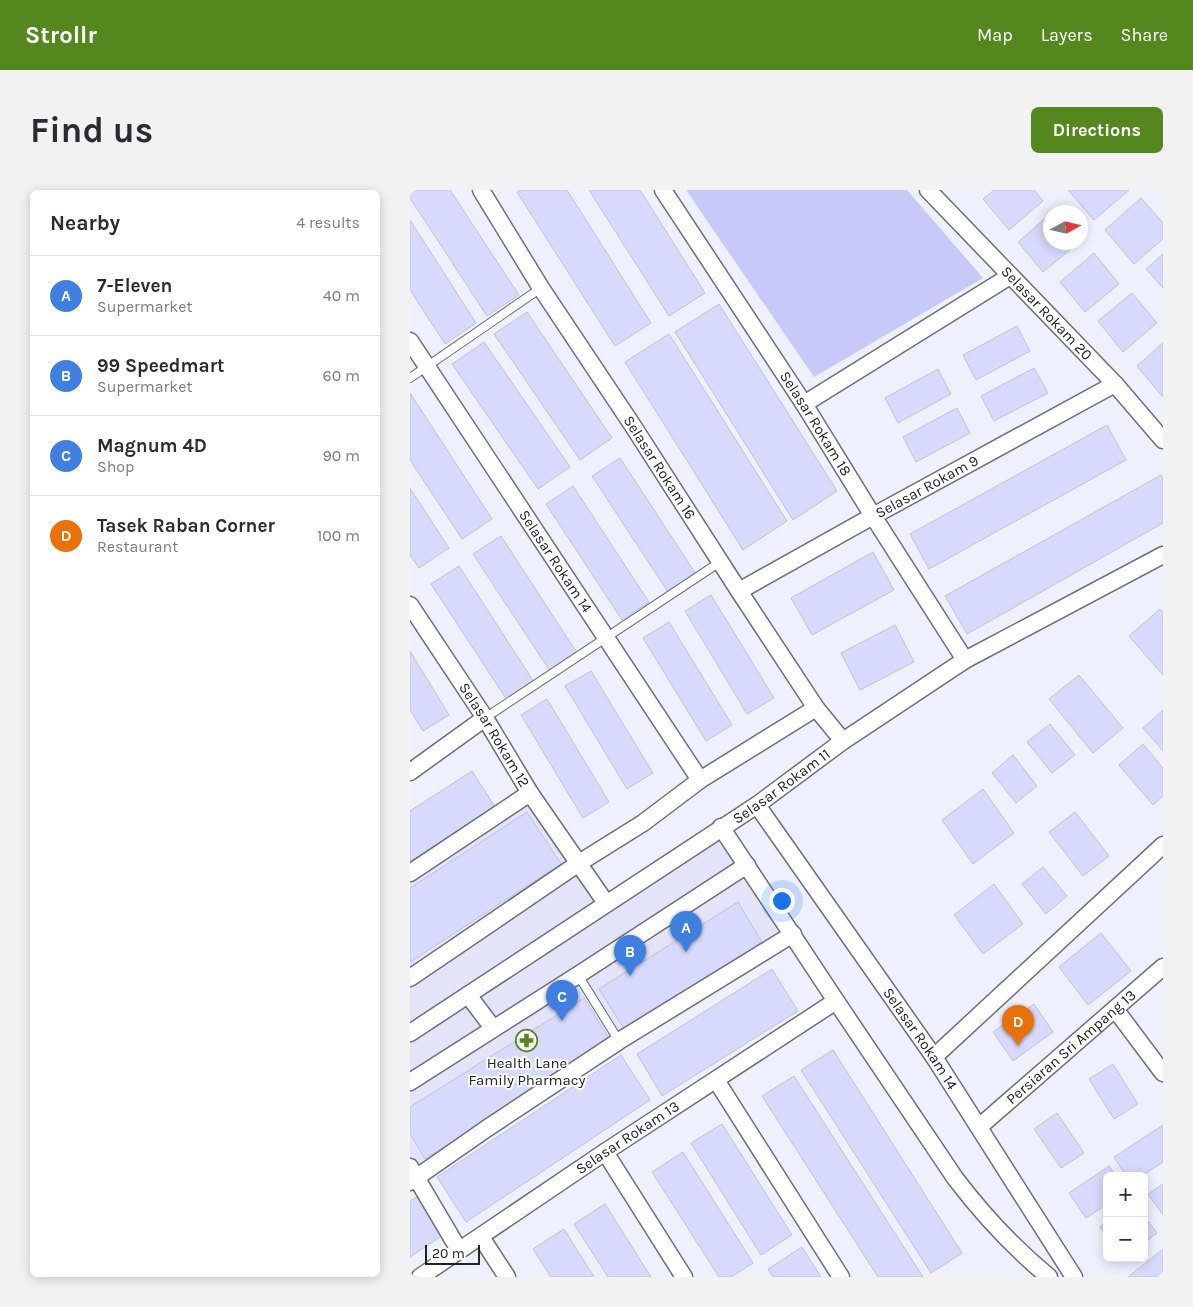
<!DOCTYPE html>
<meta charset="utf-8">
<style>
:root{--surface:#fff;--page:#f2f2f3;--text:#2b2b33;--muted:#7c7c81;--line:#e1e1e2;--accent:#54881f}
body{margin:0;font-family:Karla,sans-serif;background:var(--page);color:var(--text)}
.controls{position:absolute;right:15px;bottom:15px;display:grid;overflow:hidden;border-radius:8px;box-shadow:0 2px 12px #0003}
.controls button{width:45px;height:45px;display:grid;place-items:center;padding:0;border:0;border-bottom:1px solid var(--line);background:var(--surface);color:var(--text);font:25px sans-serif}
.compass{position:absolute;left:633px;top:15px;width:45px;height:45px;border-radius:50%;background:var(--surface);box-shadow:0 2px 12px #0003;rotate:82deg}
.scale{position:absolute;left:15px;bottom:12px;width:55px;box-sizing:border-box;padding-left:5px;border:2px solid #212227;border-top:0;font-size:14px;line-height:18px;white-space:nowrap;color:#212227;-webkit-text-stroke:4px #fff;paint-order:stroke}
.you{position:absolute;left:371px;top:710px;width:18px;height:18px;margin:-12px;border:4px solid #fff;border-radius:50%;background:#1a73e8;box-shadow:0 0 0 8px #1a73e833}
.badge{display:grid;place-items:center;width:32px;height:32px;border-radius:50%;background:var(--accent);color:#fff;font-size:16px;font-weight:700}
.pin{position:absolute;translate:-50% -41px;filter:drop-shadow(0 1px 2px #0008)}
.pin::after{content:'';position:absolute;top:26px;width:18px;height:15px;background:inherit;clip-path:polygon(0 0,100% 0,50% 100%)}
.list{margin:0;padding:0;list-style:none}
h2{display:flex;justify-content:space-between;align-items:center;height:65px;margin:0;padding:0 20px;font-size:21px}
h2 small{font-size:16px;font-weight:400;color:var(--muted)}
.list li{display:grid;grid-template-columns:32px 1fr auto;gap:15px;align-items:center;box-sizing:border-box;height:80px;padding:0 20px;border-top:1px solid var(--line)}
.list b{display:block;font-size:19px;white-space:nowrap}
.list p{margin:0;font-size:16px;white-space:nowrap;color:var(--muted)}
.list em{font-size:16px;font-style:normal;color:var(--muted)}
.map{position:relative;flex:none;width:753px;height:1087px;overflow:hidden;border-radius:8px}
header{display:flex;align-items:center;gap:30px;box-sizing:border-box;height:70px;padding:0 25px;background:var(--accent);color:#fff}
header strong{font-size:24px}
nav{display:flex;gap:28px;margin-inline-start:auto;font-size:18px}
.intro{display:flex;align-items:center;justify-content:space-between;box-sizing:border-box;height:120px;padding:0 30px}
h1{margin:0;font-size:35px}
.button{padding:12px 22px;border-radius:8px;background:var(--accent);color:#fff;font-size:18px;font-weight:700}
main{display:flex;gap:30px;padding:0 30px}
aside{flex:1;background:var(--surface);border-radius:8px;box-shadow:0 2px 12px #0003}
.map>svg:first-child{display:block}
</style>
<header>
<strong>Strollr</strong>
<nav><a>Map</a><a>Layers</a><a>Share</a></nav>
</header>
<div class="intro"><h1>Find us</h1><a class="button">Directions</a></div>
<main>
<aside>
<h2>Nearby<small>4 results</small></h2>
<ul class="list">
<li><span class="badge" style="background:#3f7fe0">A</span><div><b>7-Eleven</b><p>Supermarket</p></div><em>40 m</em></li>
<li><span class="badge" style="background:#3f7fe0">B</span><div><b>99 Speedmart</b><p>Supermarket</p></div><em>60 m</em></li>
<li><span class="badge" style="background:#3f7fe0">C</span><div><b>Magnum 4D</b><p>Shop</p></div><em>90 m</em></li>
<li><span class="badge" style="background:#e8710a">D</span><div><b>Tasek Raban Corner</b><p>Restaurant</p></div><em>100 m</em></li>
</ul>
</aside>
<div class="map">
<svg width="753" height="1087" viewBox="0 0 753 1087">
<rect width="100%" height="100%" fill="#eff0fe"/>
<polygon fill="#e3e4fa" points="122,603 196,713 313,636 376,747 0,991 0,683"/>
<polygon fill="#c7c9f9" points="276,0 497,0 573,88 404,187"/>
<g fill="#d8dafd" stroke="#c1c2d0">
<polygon points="0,0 40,0 109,105 77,126 0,8"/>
<polygon points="111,0 157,0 241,133 205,156 107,2"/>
<polygon points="179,0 230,0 295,103 259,126"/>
<polygon points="584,0 624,0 633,11 599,40 573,9"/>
<polygon points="658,0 719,0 684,30"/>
<polygon points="731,8 753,33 753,49 724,74 695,40"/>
<polygon points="640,24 640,52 667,54 633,82 608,52"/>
<polygon points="0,30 66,133 35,154 0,100"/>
<polygon points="684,63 709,94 675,122 650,92"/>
<polygon points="753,64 753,98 736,79"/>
<polygon points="722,103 747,133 713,162 688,131"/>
<polygon points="309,114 427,301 383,330 265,142"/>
<polygon points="117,122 202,248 170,270 84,144"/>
<polygon points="607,136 620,161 566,190 553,165"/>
<polygon points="259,144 377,331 333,360 215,172"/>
<polygon points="74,152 160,277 128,299 42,174"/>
<polygon points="753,153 753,206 752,206 727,176"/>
<polygon points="624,178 638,203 584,231 571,206"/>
<polygon points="528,179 541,204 488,233 475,208"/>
<polygon points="0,203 82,329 52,349 0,270"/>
<polygon points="547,218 560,243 506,272 493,247"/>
<polygon points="697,235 716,270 519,379 500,344"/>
<polygon points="210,268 286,384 258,402 182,286"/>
<polygon points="751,285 753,289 753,333 557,444 535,406"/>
<polygon points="163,296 239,412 212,430 136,314"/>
<polygon points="0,298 39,358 9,378 0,365"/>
<polygon points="91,346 167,463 140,481 63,364"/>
<polygon points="463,362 484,400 402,445 381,408"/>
<polygon points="49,376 124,492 97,510 21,394"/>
<polygon points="301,405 364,508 337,524 275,421"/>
<polygon points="750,419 753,422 753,485 719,446"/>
<polygon points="259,432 322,535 296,551 233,448"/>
<polygon points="485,435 504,472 450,500 431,463"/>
<polygon points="0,461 39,525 13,541 0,520"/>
<polygon points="181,481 243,583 217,599 155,496"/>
<polygon points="669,485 713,538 683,563 639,509"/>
<polygon points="137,509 199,612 173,628 111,525"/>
<polygon points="753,520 753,561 733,538"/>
<polygon points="640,534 665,565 642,583 617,552"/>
<polygon points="733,554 753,578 753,606 743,615 709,575"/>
<polygon points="603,565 627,596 606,613 582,583"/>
<polygon points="62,581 85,617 0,672 0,621"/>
<polygon points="573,599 604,643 563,674 532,630"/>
<polygon points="117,622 151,674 0,772 0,698"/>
<polygon points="665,622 699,666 673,686 639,642"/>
<polygon points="633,677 657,706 636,724 612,694"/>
<polygon points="584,694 613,734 573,764 544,725"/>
<polygon points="328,712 352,752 214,839 189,799"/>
<polygon points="691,743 721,781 678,815 649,777"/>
<polygon points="362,779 388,821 252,906 227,864"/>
<polygon points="174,808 201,852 15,969 0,944 0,917"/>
<polygon points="624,814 643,842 603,871 583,842"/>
<polygon points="423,860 552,1063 521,1083 391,880"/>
<polygon points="211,865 240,910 56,1032 27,987"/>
<polygon points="703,874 728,914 704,929 679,889"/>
<polygon points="384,886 513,1087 468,1087 352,906"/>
<polygon points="647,923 674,963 651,978 624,939"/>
<polygon points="312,934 382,1045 351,1065 281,953"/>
<polygon points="753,935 753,972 732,986 716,986 704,967"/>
<polygon points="273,962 343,1073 321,1087 309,1087 242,982"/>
<polygon points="699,976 706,986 697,986 697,1014 676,1028 659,1003"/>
<polygon points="753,994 753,1025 738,1004"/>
<polygon points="7,1007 33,1045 0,1067 0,1011"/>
<polygon points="195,1014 241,1087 198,1087 164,1034"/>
<polygon points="734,1026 747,1043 734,1053"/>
<polygon points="697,1031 697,1047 690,1037"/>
<polygon points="154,1039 184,1087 141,1087 123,1059"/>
<polygon points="392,1057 411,1087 363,1087 358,1079"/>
<polygon points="753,1059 753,1087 718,1087"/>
</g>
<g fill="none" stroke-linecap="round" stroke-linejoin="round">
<defs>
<g id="lane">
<polyline points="0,188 131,98"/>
<polyline points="75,528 310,372"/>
<polyline points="168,785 209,851"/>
</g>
<g id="street">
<path id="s1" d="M71 0 131 98 223 236 329 401 406 518 433 551"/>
<path id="s2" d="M253 0 394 214 463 326 555 470"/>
<path id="s3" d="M518 0 705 194 753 250"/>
<path id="s4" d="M0 151 290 590"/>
<polyline points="394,214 600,86"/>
<path id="s5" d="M329 401 463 326 705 194"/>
<path id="s6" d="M0 415 75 528 120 603 196 713"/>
<polyline points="0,582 75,528"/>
<path id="s7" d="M347 615 524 867 664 1087"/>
<path d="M311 637 426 811 545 988C573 1025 604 1058 639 1087"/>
<polyline points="0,683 120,603"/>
<polyline points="0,788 169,673 233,633 290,590 406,518"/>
<polyline points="58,805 83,838"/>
<polyline points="705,819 753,883"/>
<path id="s8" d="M0 843 347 615 433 551 555 470 753 365"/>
<polyline points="524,867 753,655"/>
<polyline points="306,890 431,1087"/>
<polyline points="0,892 168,785 337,675"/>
<path id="s9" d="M569 937 753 777"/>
<polyline points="195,962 274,1087"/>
<polyline points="0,977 49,1060"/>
<polyline points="0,992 76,939 209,851 383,744"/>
<polyline points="71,1047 97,1087"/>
<path id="s10" d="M10 1087 195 962 426 811"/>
</g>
</defs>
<use href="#lane" stroke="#6d6e7a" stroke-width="10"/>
<use href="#street" stroke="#6d6e7a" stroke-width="19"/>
<use href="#lane" stroke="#fff" stroke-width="8"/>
<use href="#street" stroke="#fff" stroke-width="16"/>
</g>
<defs>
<symbol id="pharmacy-ring" viewBox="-11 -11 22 22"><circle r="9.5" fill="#fff" stroke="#54881f" stroke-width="1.5"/><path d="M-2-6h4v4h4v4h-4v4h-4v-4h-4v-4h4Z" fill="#54881f"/></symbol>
</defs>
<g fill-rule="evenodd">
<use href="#pharmacy-ring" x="104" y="838" width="25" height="25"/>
</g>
<g text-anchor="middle" stroke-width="4" stroke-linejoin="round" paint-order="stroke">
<g font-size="15" fill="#212227" stroke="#fff">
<text dy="5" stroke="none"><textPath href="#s3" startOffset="171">Selasar Rokam 20</textPath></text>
<text dy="5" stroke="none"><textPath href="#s2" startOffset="279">Selasar Rokam 18</textPath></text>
<text dy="5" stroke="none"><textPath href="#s1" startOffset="330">Selasar Rokam 16</textPath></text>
<text dy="5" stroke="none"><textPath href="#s5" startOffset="215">Selasar Rokam 9</textPath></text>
<text dy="5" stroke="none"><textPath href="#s4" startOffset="264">Selasar Rokam 14</textPath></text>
<text dy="5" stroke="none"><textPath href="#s6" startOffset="155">Selasar Rokam 12</textPath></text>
<text dy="5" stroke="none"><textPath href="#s8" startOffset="446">Selasar Rokam 11</textPath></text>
<text dy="5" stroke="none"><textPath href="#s7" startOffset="285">Selasar Rokam 14</textPath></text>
<text dy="5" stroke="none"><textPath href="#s9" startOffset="122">Persiaran Sri Ampang 13</textPath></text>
<text dy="5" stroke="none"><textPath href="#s10" startOffset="250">Selasar Rokam 13</textPath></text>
</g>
<g font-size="15" fill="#212227" stroke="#fff">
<text x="117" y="878">Health Lane<tspan x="117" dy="17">Family Pharmacy</tspan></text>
</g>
</g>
</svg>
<div class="controls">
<button>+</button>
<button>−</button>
</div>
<svg class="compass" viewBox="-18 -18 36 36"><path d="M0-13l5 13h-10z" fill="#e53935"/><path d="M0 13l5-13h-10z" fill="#7c7c81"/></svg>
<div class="scale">20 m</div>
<div class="you"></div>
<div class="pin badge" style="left:276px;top:762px;background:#3f7fe0">A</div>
<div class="pin badge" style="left:220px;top:786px;background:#3f7fe0">B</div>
<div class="pin badge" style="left:152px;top:831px;background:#3f7fe0">C</div>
<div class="pin badge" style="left:608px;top:856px;background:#e8710a">D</div>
</div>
</main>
